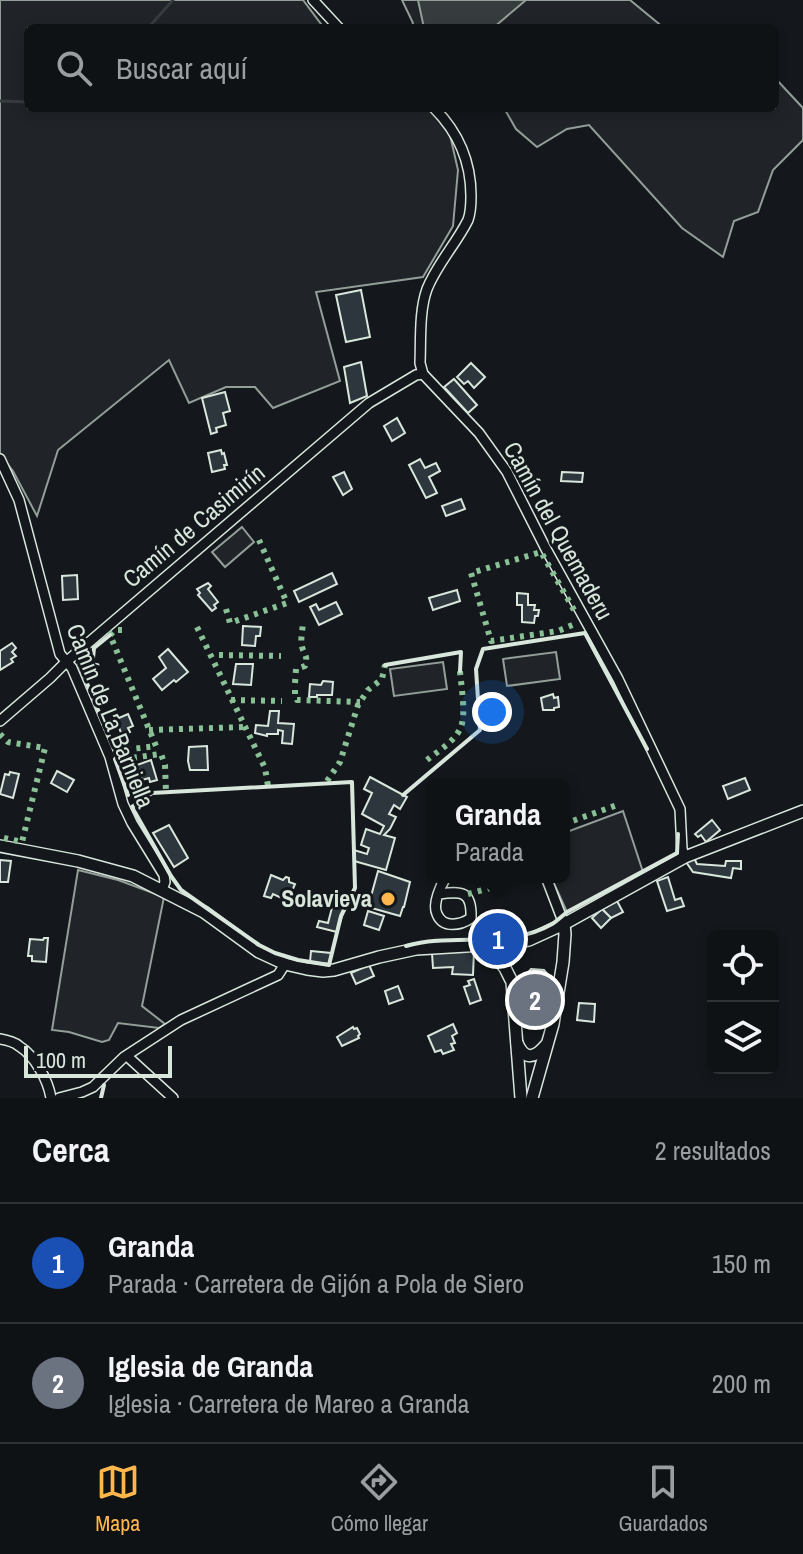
<!DOCTYPE html>
<html lang="es">
<meta charset="utf-8">
<style>
:root{--surface:#0f1215;--page:#1d2022;--text:#f1f3f6;--muted:#9b9ea0;--line:#2f3234;--accent:#ffb74d}
body{margin:0;font-family:"Archivo Narrow",sans-serif;background:var(--page);color:var(--text)}
.controls{position:absolute;right:24px;bottom:24px;display:grid;overflow:hidden;border-radius:12px;box-shadow:0 4px 12px #0003}
.controls button{width:72px;height:72px;display:grid;place-items:center;padding:0;border:0;border-bottom:2px solid var(--line);background:var(--surface);color:var(--text);font:40px sans-serif}
.scale{position:absolute;left:24px;bottom:20px;width:148px;box-sizing:border-box;padding-left:8px;border:4px solid #d8e6dc;border-top:0;font-size:22px;line-height:28px;white-space:nowrap;color:#d8e6dc;-webkit-text-stroke:6px #14181c;paint-order:stroke}
.you{position:absolute;left:492px;top:712px;width:28px;height:28px;margin:-20px;border:6px solid #fff;border-radius:50%;background:#1a73e8;box-shadow:0 0 0 12px #1a73e833}
.badge{display:grid;place-items:center;width:52px;height:52px;border-radius:50%;background:var(--accent);color:#fff;font-size:26px;font-weight:700}
.pin{position:absolute;translate:-50% -50%;border:4px solid #fff;box-shadow:0 2px 8px #0006}
.popup{position:absolute;left:426px;top:779px;width:144px;height:104px;box-sizing:border-box;display:grid;place-content:center;border-radius:12px;background:var(--surface);filter:drop-shadow(0 2px 6px #0005);font-size:26px;white-space:nowrap;color:var(--muted)}
.popup b{font-size:30px;color:var(--text)}
.popup::after{content:'';position:absolute;left:50%;top:100%;margin-left:-16px;border:16px solid transparent;border-top-color:var(--surface)}
.list{margin:0;padding:0;list-style:none}
h2{display:flex;justify-content:space-between;align-items:center;height:104px;margin:0;padding:0 32px;font-size:34px}
h2 small{font-size:26px;font-weight:400;color:var(--muted)}
.list li{display:grid;grid-template-columns:52px 1fr auto;gap:24px;align-items:center;box-sizing:border-box;height:120px;padding:0 32px;border-top:2px solid var(--line)}
.list b{display:block;font-size:30px;white-space:nowrap}
.list p{margin:0;font-size:26px;white-space:nowrap;color:var(--muted)}
.list em{font-size:26px;font-style:normal;color:var(--muted)}
.icon{flex:none;width:44px;height:44px;fill:none;stroke:currentColor;stroke-width:2;stroke-linecap:round;stroke-linejoin:round}
.map{position:relative;flex:none;width:803px;height:1098px;overflow:hidden}
.search{position:absolute;background:var(--surface);box-shadow:0 4px 12px #0003;left:24px;right:24px;top:24px;height:88px;display:flex;align-items:center;gap:20px;box-sizing:border-box;padding:0 28px;border-radius:12px;color:var(--muted);font-size:30px}
.sheet{height:344px;background:var(--surface)}
nav{display:flex;justify-content:space-around;align-items:center;box-sizing:border-box;height:112px;border-top:2px solid var(--line);background:var(--surface);font-size:22px;color:var(--muted)}
nav a{display:grid;justify-items:center;gap:4px}
nav .on{color:var(--accent)}
.map>svg:first-child{display:block}
</style>
<div class="map">
<svg width="803" height="1098" viewBox="0 0 803 1098">
<rect width="100%" height="100%" fill="#14181c"/>
<g fill="#202428" stroke="#939e99" stroke-width="2">
<polygon points="0,0 303,0 324,28 28,28 28,108 426,108 447,122 458,170 453,226 423,277 316,292 340,381 273,408 255,387 226,387 189,403 169,360 58,450 37,516 13,471 0,455"/>
<polygon points="402,0 630,0 664,28 411,28 413,23"/>
<polygon points="775,78 803,108 803,140 773,170 758,212 734,221 723,257 682,228 589,125 567,129 537,147 516,129 504,108 775,108"/>
<polygon points="242,527 254,542 225,567 212,552"/>
<polygon points="556,652 560,679 507,686 503,659"/>
<polygon points="443,662 447,689 394,696 390,669"/>
<polygon points="623,811 643,872 567,912 551,877 564,877 564,833"/>
<polygon points="78,870 118,880 164,897 142,1006 165,1024 159,1028 118,1023 109,1040 102,1042 69,1032 52,1030"/>
</g>
<polygon fill="#363b3e" stroke="#939e99" stroke-width="2" points="418,0 526,0 493,28 424,28"/>
<g fill="none" stroke-linecap="round" stroke-linejoin="round">
<g stroke="#363b3e" stroke-width="3">
<polyline points="148,28 173,0"/>
<polyline points="0,101 28,102"/>
</g>
</g>
<g fill="#2c363c" stroke="#d8e6dc" stroke-width="2">
<polygon points="361,290 370,337 346,342 336,295"/>
<polygon points="361,362 367,396 350,403 344,367"/>
<polygon points="471,363 485,377 474,388 468,381 464,384 457,377"/>
<polygon points="454,379 477,405 468,413 444,387"/>
<polygon points="225,392 230,411 223,413 226,425 216,428 217,432 211,434 202,398"/>
<polygon points="397,418 405,433 392,441 384,426"/>
<polygon points="221,450 222,454 224,453 227,465 224,465 225,469 212,472 208,453"/>
<polygon points="420,459 425,468 436,463 440,471 429,477 437,493 426,498 409,465"/>
<polygon points="344,472 352,489 343,495 333,477"/>
<polygon points="562,472 583,473 582,482 561,481"/>
<polygon points="461,499 465,509 446,516 442,506"/>
<polygon points="332,573 337,584 299,602 294,591"/>
<polygon points="77,575 78,599 63,600 62,576"/>
<polygon points="208,583 211,586 208,589 218,602 214,605 216,608 212,611 198,595 200,593 197,589"/>
<polygon points="457,590 460,601 433,610 429,598"/>
<polygon points="517,593 528,594 528,605 535,605 534,610 539,610 538,616 535,616 534,623 522,622 522,605 517,605"/>
<polygon points="336,602 342,614 319,625 310,607 316,604 319,610"/>
<polygon points="243,626 261,627 260,636 256,636 255,646 242,645"/>
<polygon points="12,643 16,648 12,652 16,656 11,659 13,662 0,670 0,651"/>
<polygon points="168,649 188,672 176,682 174,680 162,690 153,679 166,668 159,657"/>
<polygon points="236,664 253,664 251,685 233,684"/>
<polygon points="323,681 333,682 332,695 317,695 317,697 309,697 310,684 321,685"/>
<polygon points="553,694 554,698 558,697 559,707 554,708 554,710 543,710 541,698"/>
<polygon points="270,711 279,711 278,723 294,724 292,744 282,743 283,731 278,730 278,734 267,734 267,736 255,733 256,725 268,726"/>
<polygon points="128,714 133,726 128,728 130,732 122,735 114,716 117,715 119,718"/>
<polygon points="207,746 208,770 190,770 188,761 189,747"/>
<polygon points="151,760 157,780 150,782 149,778 142,780 137,765"/>
<polygon points="57,771 74,780 67,792 51,783"/>
<polygon points="10,772 19,774 13,798 0,794 5,774 9,775"/>
<polygon points="370,777 407,797 400,809 394,805 389,814 396,817 390,829 384,835 395,838 386,870 354,861 354,850 367,854 369,848 361,845 366,829 380,834 384,826 362,814 372,793 364,789"/>
<polygon points="745,778 750,790 728,799 723,786"/>
<polygon points="712,820 720,830 706,842 701,835 698,837 695,834"/>
<polygon points="169,825 188,858 174,867 153,833"/>
<polygon points="694,858 697,864 725,866 726,861 741,861 741,869 733,868 731,878 693,872 686,862"/>
<polygon points="0,860 11,861 8,882 0,882"/>
<polygon points="378,871 410,882 404,907 403,907 400,916 368,907"/>
<polygon points="271,875 283,880 286,877 289,878 289,882 295,884 288,901 273,894 271,898 264,896"/>
<polygon points="668,877 675,900 681,898 684,906 667,911 657,881"/>
<polygon points="334,900 346,903 337,932 317,927 319,921 328,923"/>
<polygon points="617,901 623,912 611,918 602,909"/>
<polygon points="602,909 611,918 601,928 592,918"/>
<polygon points="368,911 384,916 379,930 364,925"/>
<polygon points="500,922 503,938 492,939 488,924"/>
<polygon points="44,938 48,938 46,962 32,961 32,956 28,956 30,939 43,940"/>
<polygon points="311,951 331,953 330,964 310,962"/>
<polygon points="474,951 473,975 452,974 453,967 433,968 432,953"/>
<polygon points="369,965 374,976 356,984 351,973"/>
<polygon points="531,969 544,970 550,977 546,1024 521,1022 525,976"/>
<polygon points="474,979 481,1000 470,1004 464,987 470,985 468,981"/>
<polygon points="398,986 403,999 389,1004 385,991"/>
<polygon points="579,1003 595,1004 594,1022 577,1020"/>
<polygon points="453,1024 457,1033 452,1036 455,1043 451,1044 454,1050 443,1054 441,1050 435,1052 428,1036"/>
<polygon points="353,1027 354,1029 357,1028 360,1034 358,1036 359,1038 342,1046 337,1037"/>
</g>
<g fill="none" stroke-linecap="round" stroke-linejoin="round">
<defs>
<g id="minor">
<polyline points="313,0 339,28"/>
<path d="M434 108C459 133 471 161 471 196 471 204 471 212 468 220 456 244 437 264 427 289 419 311 421 340 420 363L423 374 479 433 507 472 546 549 618 679 680 809 682 849 685 857"/>
<polyline points="0,459 19,500 60,654 72,668 110,757 123,804 132,823 164,875 165,882 162,890"/>
<polyline points="0,721 50,678 66,662 369,403 416,375 423,374"/>
<polyline points="546,877 564,924"/>
<path d="M439 894C462 891 472 891 471 918 461 925 443 929 437 914 432 904 441 885 446 877"/>
<path d="M0 1039C6 1040 14 1042 19 1046 35 1056 48 1080 51 1098"/>
<polyline points="127,1056 173,1098"/>
<polyline points="59,1098 82,1092 93,1087 124,1057 181,1020 278,975 285,964"/>
</g>
<g id="tertiary">
<polyline points="0,846 78,861 133,876 204,912 259,952 285,964 307,969 323,971 334,970 379,957 416,949 500,944 529,940 564,924 685,857 803,811"/>
<polyline points="485,945 505,968 512,982 521,1098"/>
<path d="M517 1043C525 1061 535 1058 546 1045"/>
<polyline points="532,1098 553,1024 563,962 565,934 564,924"/>
</g>
</defs>
<use href="#minor" stroke="#d8e6dc" stroke-width="12"/>
<use href="#tertiary" stroke="#d8e6dc" stroke-width="14"/>
<use href="#minor" stroke="#14181c" stroke-width="9"/>
<use href="#tertiary" stroke="#14181c" stroke-width="11"/>
<g stroke="#8ac095" stroke-width="6" stroke-dasharray="4 6" stroke-linecap="butt">
<polyline points="226,609 230,623 287,603 259,540"/>
<polyline points="574,610 541,552 471,573 491,641 558,631 575,624"/>
<polyline points="197,627 265,768 268,786"/>
<polyline points="122,630 115,630 110,635 156,746 123,750"/>
<polyline points="219,655 281,656"/>
<path d="M295 683 296 669 305 666C308 656 305 656 302 647 300 640 303 628 303 621"/>
<polyline points="295,690 295,695 297,700 360,702"/>
<polyline points="231,700 282,701"/>
<polyline points="149,730 245,727"/>
<polyline points="0,734 8,742 45,748 22,842 0,837"/>
<polyline points="123,759 161,754 165,765 166,792"/>
<path d="M427 760C438 751 454 742 460 729 467 716 461 686 460 671"/>
<polyline points="327,781 340,762 358,705 368,690 382,679 385,665"/>
<polyline points="564,824 620,804"/>
<polyline points="468,894 498,886"/>
</g>
<g stroke="#d8e6dc" stroke-width="4">
<polyline points="93,658 94,648 110,635"/>
<polyline points="79,664 115,751 123,750"/>
<polyline points="385,665 461,652 460,671"/>
<polyline points="123,759 115,759 128,795"/>
<polygon points="352,782 355,888 341,916 329,965 298,960 275,953 259,945 181,890 171,876 132,807 152,793"/>
<polyline points="403,795 480,730 476,669 483,649 585,633 647,749"/>
<path d="M406 946C453 932 508 950 552 924 557 921 562 916 567 912L677 853 678 834"/>
<polyline points="101,1098 104,1085"/>
</g>
</g>
<circle fill="#ffb74d" stroke="#14181c" stroke-width="3" cx="388" cy="899" r="8"/>
<g text-anchor="middle" stroke-width="6" stroke-linejoin="round" paint-order="stroke">
<g font-size="24" fill="#d8e6dc" stroke="#14181c">
<text transform="translate(194 526) rotate(-40)" y="8">Camín de Casimirín</text>
<text transform="translate(558 531) rotate(61)" y="8">Camín del Quemaderu</text>
<text transform="translate(110 716) rotate(68)" y="8">Camín de La Barniella</text>
</g>
<g font-size="24" font-weight="bold" fill="#d8e6dc" stroke="#14181c" text-anchor="end">
<text x="372" y="907">Solavieya</text>
</g>
</g>
</svg>
<div class="controls">
<button><svg class="icon" aria-label="locate" viewBox="0 0 24 24"><circle cx="12" cy="12" r="6"/><path d="M12 2v4M12 18v4M2 12h4M18 12h4"/></svg></button>
<button><svg class="icon" aria-label="layers" viewBox="0 0 24 24"><path d="M12 4l9 5-9 5-9-5zM3 14l9 5 9-5"/></svg></button>
</div>
<div class="scale">100 m</div>
<div class="you"></div>
<div class="pin badge" style="left:498px;top:939px;background:#1a4fb4">1</div>
<div class="popup"><b>Granda</b>Parada</div>
<div class="pin badge" style="left:535px;top:1000px;background:#6b7280">2</div>
<div class="search"><svg class="icon" aria-label="search" viewBox="0 0 24 24"><circle cx="10" cy="10" r="6"/><path d="M15 15l6 6"/></svg>Buscar aquí</div>
</div>
<section class="sheet">
<h2>Cerca<small>2 resultados</small></h2>
<ul class="list">
<li><span class="badge" style="background:#1a4fb4">1</span><div><b>Granda</b><p>Parada · Carretera de Gijón a Pola de Siero</p></div><em>150 m</em></li>
<li><span class="badge" style="background:#6b7280">2</span><div><b>Iglesia de Granda</b><p>Iglesia · Carretera de Mareo a Granda</p></div><em>200 m</em></li>
</ul>
</section>
<nav>
<a class="on"><svg class="icon" aria-label="map" viewBox="0 0 24 24"><path d="M3 6l6-2 6 2 6-2v14l-6 2-6-2-6 2zM9 4v14M15 6v14"/></svg>Mapa</a>
<a><svg class="icon" aria-label="directions" viewBox="0 0 24 24"><path d="M12 3l9 9-9 9-9-9zM9 14v-3h6M13 9l2 2-2 2"/></svg>Cómo llegar</a>
<a><svg class="icon" aria-label="saved" viewBox="0 0 24 24"><path d="M7 4h10v16l-5-4-5 4z"/></svg>Guardados</a>
</nav>
